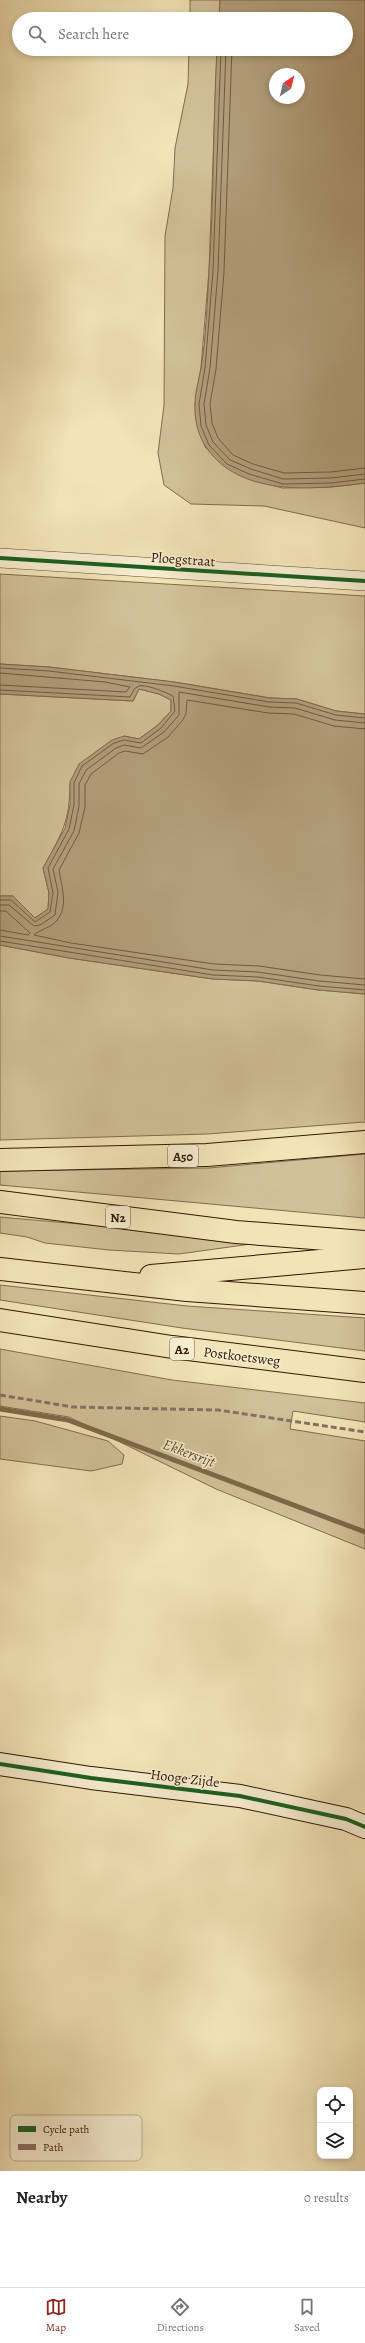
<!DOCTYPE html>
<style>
:root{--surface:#fff;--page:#f2f2f2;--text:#222;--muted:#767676;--line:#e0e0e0;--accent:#8f2418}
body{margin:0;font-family:Alegreya,serif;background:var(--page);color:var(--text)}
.controls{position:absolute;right:12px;bottom:12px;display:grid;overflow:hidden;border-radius:8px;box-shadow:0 2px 6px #0003}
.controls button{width:36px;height:36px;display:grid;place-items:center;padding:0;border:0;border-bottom:1px solid var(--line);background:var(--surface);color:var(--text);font:20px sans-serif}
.compass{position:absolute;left:269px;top:68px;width:36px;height:36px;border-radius:50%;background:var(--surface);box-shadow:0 2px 6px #0003;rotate:35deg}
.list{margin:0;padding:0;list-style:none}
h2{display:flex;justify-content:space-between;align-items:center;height:52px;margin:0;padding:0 16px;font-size:17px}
h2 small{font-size:13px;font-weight:400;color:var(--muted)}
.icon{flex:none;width:22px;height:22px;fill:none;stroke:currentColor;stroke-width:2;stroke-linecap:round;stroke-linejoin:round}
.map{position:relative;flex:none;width:365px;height:2171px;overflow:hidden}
.search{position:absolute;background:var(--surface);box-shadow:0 2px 6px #0003;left:12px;right:12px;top:12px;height:44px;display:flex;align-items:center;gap:10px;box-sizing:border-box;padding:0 14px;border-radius:22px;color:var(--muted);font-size:15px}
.sheet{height:116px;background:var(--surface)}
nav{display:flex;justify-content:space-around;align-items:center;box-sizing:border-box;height:56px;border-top:1px solid var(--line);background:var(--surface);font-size:11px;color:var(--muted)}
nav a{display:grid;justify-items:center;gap:2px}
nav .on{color:var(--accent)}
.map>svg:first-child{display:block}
</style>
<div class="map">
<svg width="365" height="2171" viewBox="0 0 365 2171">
<rect width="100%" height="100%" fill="#f2e4b7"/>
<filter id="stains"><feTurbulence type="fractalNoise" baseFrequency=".005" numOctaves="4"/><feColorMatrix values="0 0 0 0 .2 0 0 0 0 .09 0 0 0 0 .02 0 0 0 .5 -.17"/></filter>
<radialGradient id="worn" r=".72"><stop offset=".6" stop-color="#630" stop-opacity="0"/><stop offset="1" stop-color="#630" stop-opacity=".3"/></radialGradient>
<g fill="#d1c198" stroke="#826c4e">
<polygon points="190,0 220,0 219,19 190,19"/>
<polygon points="189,49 217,49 209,271 201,367 195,404 205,447 225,467 248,478 282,488 332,487 365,483 365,528 264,506 191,504 164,485 158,453 164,405 165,236 173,188 175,148 188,84"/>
<polygon points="0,574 365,596 365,714 336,711 297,699 270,698 174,682 49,667 0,664"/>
<path d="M139 689 159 694 171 700V711L158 725 139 739 124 736 70 782C70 822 62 833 43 868L49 893 48 909 35 918 13 896H0V694L133 701Z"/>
<polygon points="0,945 69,958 213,979 258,981 318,990 365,994 365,1122 207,1134 0,1140"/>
<polygon points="365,1154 365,1218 0,1185 0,1171 209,1168"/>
<polygon points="0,1217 113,1227 251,1244 179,1254 109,1250 45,1243 27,1237 0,1233"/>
<polygon points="0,1285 187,1306 365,1318 365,1351 182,1328 0,1300"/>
<polygon points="0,1349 172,1380 365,1403 365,1422 293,1411 290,1429 365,1441 365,1549 216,1489 69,1417 0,1406"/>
<polygon points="0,1416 35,1421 108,1441 124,1455 122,1464 91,1471 0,1459"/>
</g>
<g fill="#b19e7a" stroke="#7e684a" fill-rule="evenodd">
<path d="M220 0H365V483C313 490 240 497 206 447 198 436 194 417 195 404 195 392 199 380 201 368 206 337 207 304 209 272 214 198 213 123 217 49H346V19H219ZM275 74H299V98H275Z"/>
<polygon points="0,664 49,667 174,682 270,698 297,699 336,711 365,714 365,994 319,990 258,981 213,979 69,958 0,945 0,896 13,896 35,918 48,909 49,893 43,868 65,828 70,805 70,782 79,764 112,740 124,736 139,739 158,725 171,711 171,700 159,694 139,689 133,701 0,694"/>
</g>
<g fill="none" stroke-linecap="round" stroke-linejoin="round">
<g stroke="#725a3e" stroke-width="1">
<polyline points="221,49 213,271 205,368 199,404 201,426 209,445 227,464 249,474 283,484 331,483 365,479"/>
<polyline points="226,49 218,271 210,368 204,404 206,425 213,442 230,460 251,469 283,479 331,478 365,474"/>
<polyline points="232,49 224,272 216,369 210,404 212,423 218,438 233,455 253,464 284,473 331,472 365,468"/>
<polyline points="0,668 49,671 174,686 269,702 296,703 336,715 365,718"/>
<polyline points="0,673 105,682 130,687 126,692 0,685"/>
<path d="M0 690 130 697C132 694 133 689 137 687 143 682 167 693 173 696L175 711 161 728 141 743 124 740 114 743 82 766 74 783V805L69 829 48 868 53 893 50 912 35 922 11 900H0"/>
<path d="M365 729 334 726 294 714 268 713 187 700 186 714 182 721 168 737 143 754 125 751 119 753 91 774 85 785V807L79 833 59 870C62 888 70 911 53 924 48 928 38 931 34 935L71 943 214 964 259 966 320 975 365 979"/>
<polyline points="0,905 9,905 34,926 40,925 55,915 58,892 53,869 74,831 79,806 79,784 86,770 116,748 124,745 141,748 164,732 179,715 179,692 269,707 295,708 335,720 365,723"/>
<polyline points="0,911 6,911 30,933 28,935 0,930"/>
<polyline points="0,936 213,970 258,972 319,981 365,985"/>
<polyline points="0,941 213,975 258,977 319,986 365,990"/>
</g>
<polyline stroke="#7e684a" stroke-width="5" points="0,1409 68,1420 365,1532"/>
<defs>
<polyline id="street" points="0,558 365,581"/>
<polyline id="secondary" points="0,1764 91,1778 240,1796 346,1819 365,1827"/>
<g id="highway">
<polyline points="0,1160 207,1155 365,1142"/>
<polyline points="0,1202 236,1232 365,1242"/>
<polyline points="0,1269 187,1290 365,1303"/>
<polyline points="151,1276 365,1257"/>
<polyline points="0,1320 172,1347 365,1371"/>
</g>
</defs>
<use href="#street" stroke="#624a30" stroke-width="20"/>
<use href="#secondary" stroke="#321603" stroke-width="24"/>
<use href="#highway" stroke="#321603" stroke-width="24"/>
<use href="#street" stroke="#f7edd0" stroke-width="19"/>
<use href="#secondary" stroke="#f7edd0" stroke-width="22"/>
<use href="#highway" stroke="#f2e4b7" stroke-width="22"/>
<polyline stroke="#8d6e63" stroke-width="3" stroke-dasharray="6 3" stroke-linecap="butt" points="0,1395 73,1407 218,1410 365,1432"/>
<defs>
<g id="cycleway">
<polyline points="0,558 365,581"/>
<polyline points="0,1764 91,1778 240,1796 346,1819 365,1827"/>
</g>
</defs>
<use href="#cycleway" stroke="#f7edd0" stroke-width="6"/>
<use href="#cycleway" stroke="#1b5e20" stroke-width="4"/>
</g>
<g text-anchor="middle" stroke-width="3" stroke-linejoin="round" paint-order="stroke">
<g fill="#f7edd0" stroke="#6d5640" stroke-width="1">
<rect x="168" y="1145" width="30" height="22" rx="3"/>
<rect x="106" y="1206" width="24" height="22" rx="3"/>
<rect x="170" y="1338" width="24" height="22" rx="3"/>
</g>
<g font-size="13" font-weight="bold" fill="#321603">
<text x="183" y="1161">A50</text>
<text x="118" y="1222">N2</text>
<text x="182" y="1354">A2</text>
</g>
<g font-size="14" fill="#321603" stroke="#f7edd0">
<text transform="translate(183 559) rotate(4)" y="5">Ploegstraat</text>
<text transform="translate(242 1356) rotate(7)" y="5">Postkoetsweg</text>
<text transform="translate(185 1778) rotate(7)" y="5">Hooge Zijde</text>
</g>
<g font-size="15" font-style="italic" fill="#654c33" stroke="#f7edd0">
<text transform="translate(189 1453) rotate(21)" y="5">Ekkersrijt</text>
</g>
</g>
<rect x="10" y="2115" width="132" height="46" rx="6" fill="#f7edd0" stroke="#bcac92" stroke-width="1"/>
<rect x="18" y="2126" width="18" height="6" fill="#1b5e20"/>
<rect x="18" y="2144" width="18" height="6" fill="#8d6e63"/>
<g font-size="11" fill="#321603">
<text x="43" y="2133">Cycle path</text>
<text x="43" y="2151">Path</text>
</g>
<rect width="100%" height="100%" filter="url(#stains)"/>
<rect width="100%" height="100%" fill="url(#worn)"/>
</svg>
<div class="controls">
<button><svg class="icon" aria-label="locate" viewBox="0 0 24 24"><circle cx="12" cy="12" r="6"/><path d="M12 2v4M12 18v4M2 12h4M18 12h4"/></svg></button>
<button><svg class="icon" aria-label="layers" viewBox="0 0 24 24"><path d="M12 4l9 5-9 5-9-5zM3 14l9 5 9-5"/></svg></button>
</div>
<svg class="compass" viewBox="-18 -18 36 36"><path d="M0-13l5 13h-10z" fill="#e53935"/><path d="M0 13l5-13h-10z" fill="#767676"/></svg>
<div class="search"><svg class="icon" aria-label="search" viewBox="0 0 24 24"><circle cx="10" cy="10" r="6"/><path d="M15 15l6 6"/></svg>Search here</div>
</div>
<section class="sheet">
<h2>Nearby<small>0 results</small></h2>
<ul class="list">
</ul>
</section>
<nav>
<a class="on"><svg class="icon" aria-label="map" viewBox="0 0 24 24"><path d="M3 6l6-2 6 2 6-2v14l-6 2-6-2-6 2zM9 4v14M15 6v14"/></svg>Map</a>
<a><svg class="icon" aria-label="directions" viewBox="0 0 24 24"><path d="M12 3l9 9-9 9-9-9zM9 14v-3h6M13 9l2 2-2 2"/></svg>Directions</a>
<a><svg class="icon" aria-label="saved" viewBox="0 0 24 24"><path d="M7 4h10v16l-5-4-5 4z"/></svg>Saved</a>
</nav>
